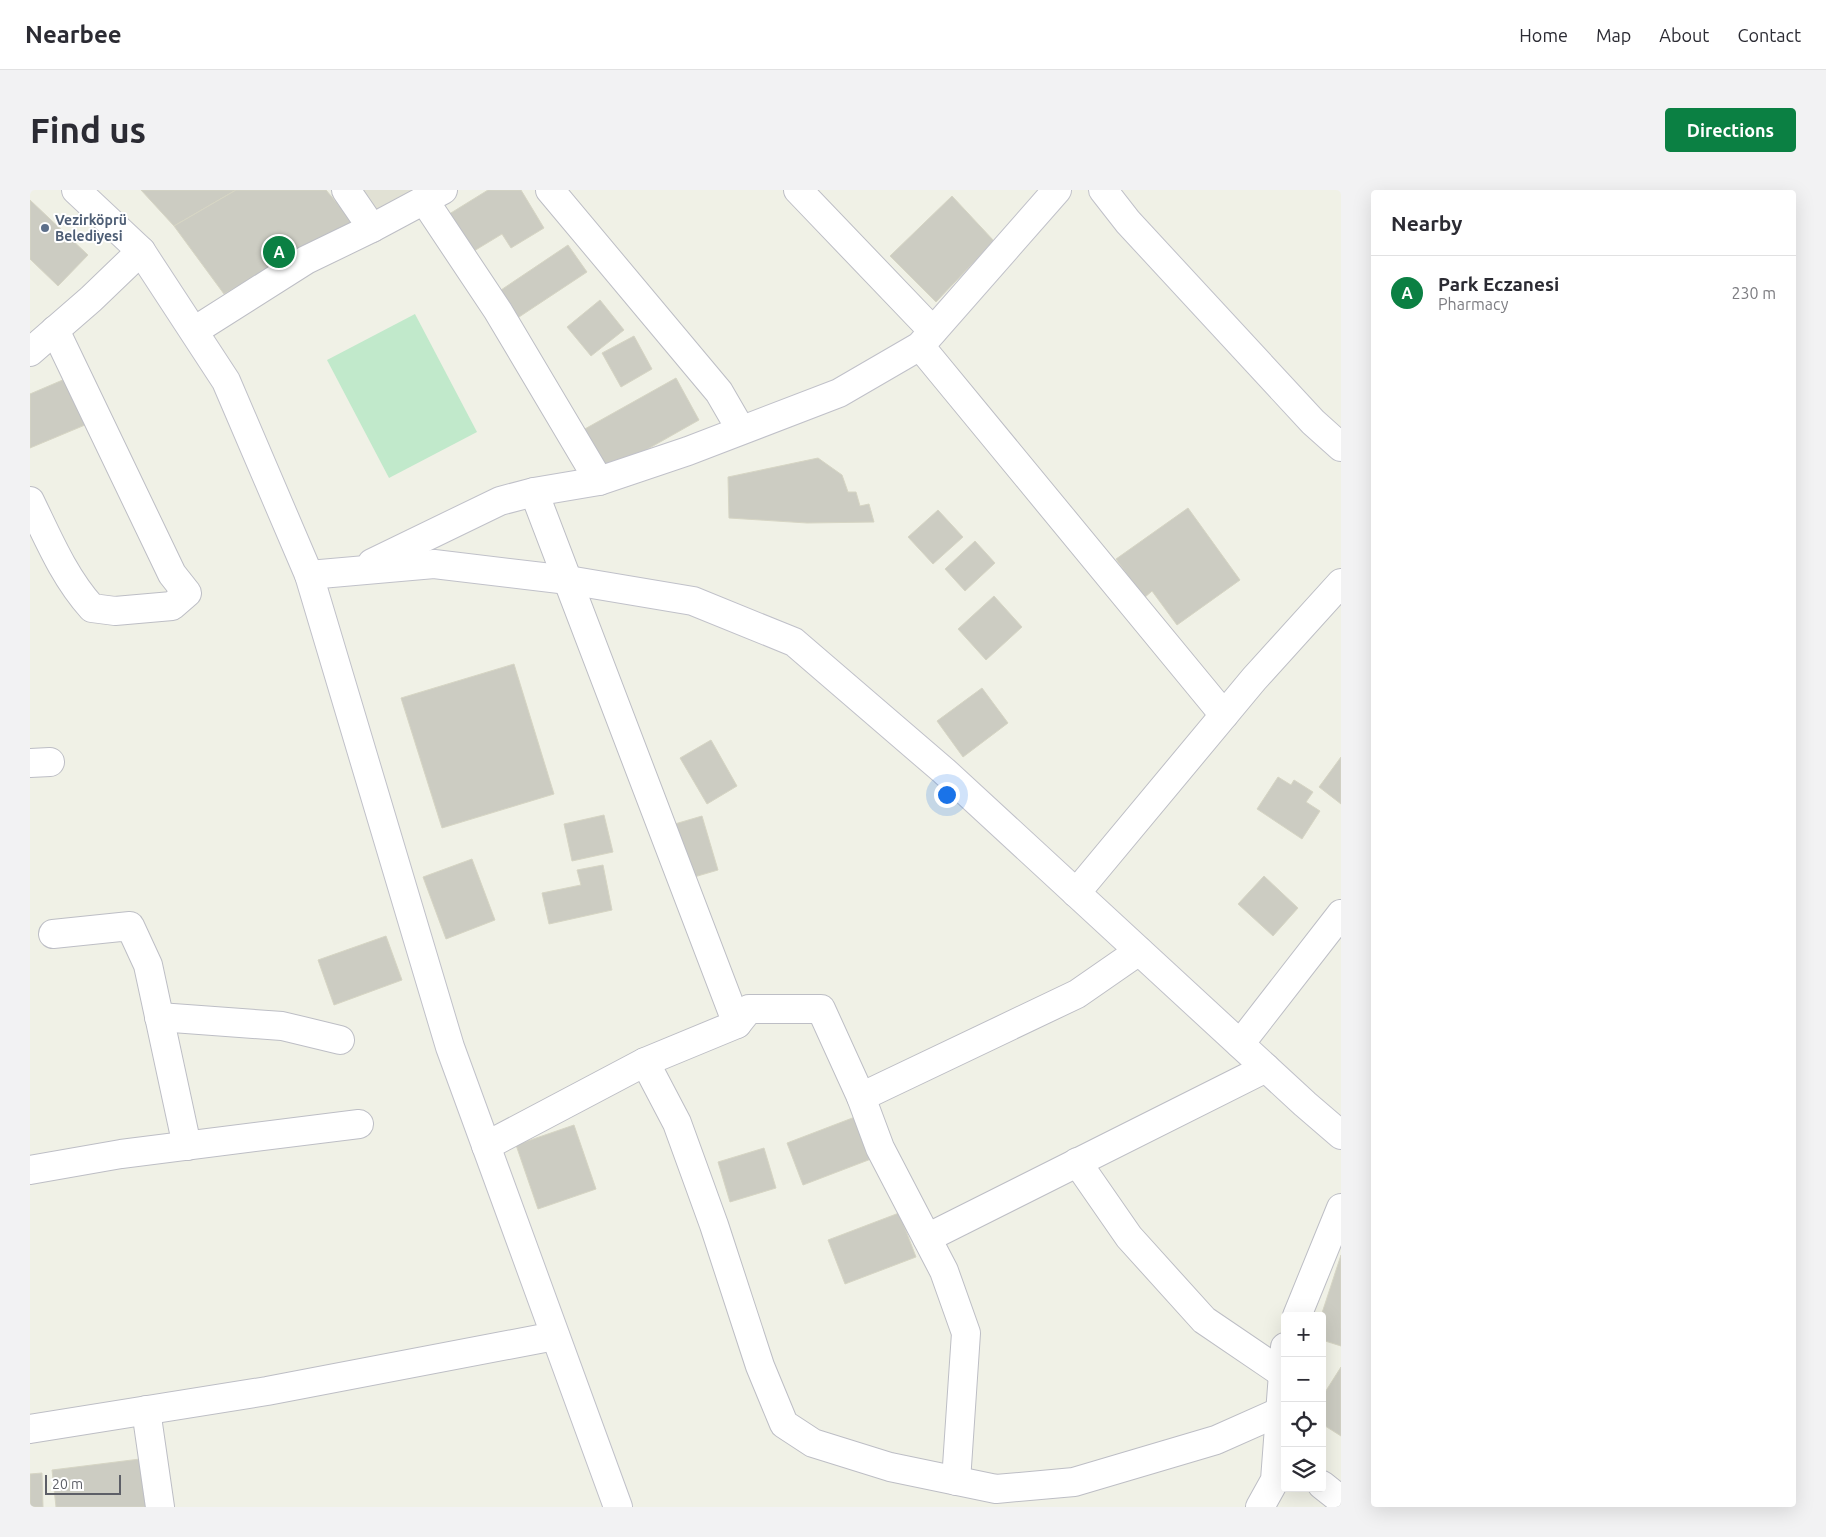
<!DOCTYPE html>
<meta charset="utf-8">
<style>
:root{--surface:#fff;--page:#f2f2f3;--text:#2b2b33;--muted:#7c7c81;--line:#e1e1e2;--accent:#0b8043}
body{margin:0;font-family:Ubuntu,sans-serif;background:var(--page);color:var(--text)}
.controls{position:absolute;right:15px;bottom:15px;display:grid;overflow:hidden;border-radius:5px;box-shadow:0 5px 20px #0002}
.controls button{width:45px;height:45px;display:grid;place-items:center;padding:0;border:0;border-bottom:1px solid var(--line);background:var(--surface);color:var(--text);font:25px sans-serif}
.scale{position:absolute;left:15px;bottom:12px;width:76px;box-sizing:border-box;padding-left:5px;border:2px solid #5d5f67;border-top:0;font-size:14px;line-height:18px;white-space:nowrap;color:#5d5f67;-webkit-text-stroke:4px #fff;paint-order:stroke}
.you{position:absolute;left:916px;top:604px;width:18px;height:18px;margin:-12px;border:4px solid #fff;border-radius:50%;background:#1a73e8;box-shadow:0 0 0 8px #1a73e833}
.badge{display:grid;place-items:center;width:32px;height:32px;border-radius:50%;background:var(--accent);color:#fff;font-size:16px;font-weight:700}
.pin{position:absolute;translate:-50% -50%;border:2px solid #fff;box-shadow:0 1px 5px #0006}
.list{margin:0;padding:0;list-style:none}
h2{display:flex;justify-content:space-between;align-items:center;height:65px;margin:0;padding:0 20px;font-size:21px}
h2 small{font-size:16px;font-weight:400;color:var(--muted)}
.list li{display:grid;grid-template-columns:32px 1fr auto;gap:15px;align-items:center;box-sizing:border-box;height:75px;padding:0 20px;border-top:1px solid var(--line)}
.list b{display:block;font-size:19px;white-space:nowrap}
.list p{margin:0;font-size:16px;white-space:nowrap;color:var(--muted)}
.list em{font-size:16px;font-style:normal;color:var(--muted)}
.icon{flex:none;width:28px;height:28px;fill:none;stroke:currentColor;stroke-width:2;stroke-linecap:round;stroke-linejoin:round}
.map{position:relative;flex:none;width:1311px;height:1317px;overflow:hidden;border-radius:5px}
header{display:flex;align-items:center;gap:30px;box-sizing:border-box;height:70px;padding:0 25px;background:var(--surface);border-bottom:1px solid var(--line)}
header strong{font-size:24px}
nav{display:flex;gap:28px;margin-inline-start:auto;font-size:18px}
.intro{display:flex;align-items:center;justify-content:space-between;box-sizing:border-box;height:120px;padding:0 30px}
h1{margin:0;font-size:35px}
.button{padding:12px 22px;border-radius:5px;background:var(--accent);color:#fff;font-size:18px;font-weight:700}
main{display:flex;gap:30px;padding:0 30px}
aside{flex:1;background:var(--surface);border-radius:5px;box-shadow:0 5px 20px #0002}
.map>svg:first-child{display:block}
</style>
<header>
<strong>Nearbee</strong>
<nav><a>Home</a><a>Map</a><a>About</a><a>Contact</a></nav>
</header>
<div class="intro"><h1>Find us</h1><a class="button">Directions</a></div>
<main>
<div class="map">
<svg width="1311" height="1317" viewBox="0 0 1311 1317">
<rect width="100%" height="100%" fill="#f0f1e6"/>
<polygon fill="#e1e1d4" points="329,0 392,0 349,30"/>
<polygon fill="#c1e9cb" points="385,124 447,242 359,288 297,170"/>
<g fill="#ccccc2" stroke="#d6d5c4">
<polygon points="111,0 206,0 144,36"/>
<polygon points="206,0 296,0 323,32 194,104 144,36"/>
<polygon points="458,0 491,0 514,38 481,58 472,44 439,64 416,26"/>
<polygon points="922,6 964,51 906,112 860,66"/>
<polygon points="0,10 58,65 28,96 0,69"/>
<polygon points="538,55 557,82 486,129 468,102"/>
<polygon points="570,110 594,140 561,166 537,137"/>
<polygon points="604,146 622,179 591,197 572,163"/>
<polygon points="646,188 669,230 577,282 553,240"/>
<polygon points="35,189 55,235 0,258 0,204"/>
<polygon points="788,268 812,285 818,302 826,302 830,316 839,314 844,332 777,333 699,328 698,287"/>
<polygon points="1158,318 1210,390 1147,435 1122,401 1114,408 1086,369"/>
<polygon points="908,320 933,347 903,374 878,347"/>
<polygon points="945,351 965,373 935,401 915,379"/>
<polygon points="964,406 992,437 956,470 928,439"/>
<polygon points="484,474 524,604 412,638 371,508"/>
<polygon points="952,498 978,533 933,567 907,531"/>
<polygon points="681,550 707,596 677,614 650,568"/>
<polygon points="1311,567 1311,614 1289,597"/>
<polygon points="1248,587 1261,595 1264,590 1283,602 1276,612 1290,621 1272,649 1227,619"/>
<polygon points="574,625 583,662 542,671 534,634"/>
<polygon points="672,626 688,680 654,690 638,636"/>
<polygon points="442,669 465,730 416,749 393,687"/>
<polygon points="573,675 582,720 519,734 512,703 551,695 547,680"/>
<polygon points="1234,686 1268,718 1243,746 1208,714"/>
<polygon points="356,746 372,790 304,815 288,770"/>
<polygon points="825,927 841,969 773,995 757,953"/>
<polygon points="544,935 566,999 508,1019 486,955"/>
<polygon points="734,958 746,998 700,1012 688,972"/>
<polygon points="869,1023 886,1067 815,1094 798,1050"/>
<polygon points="1311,1065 1311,1156 1292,1150 1291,1126"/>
<polygon points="1311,1177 1311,1246 1292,1234 1292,1207"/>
<polygon points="110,1269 116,1317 26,1317 22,1280"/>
<polygon points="12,1283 13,1317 0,1317 0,1284"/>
</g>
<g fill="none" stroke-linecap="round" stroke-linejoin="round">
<defs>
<g id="street">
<polyline points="316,0 342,38"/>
<polyline points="520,0 689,202 711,240"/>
<polyline points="768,0 903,141"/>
<polyline points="394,10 468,121 569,291"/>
<polyline points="164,141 276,70 342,38 413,0"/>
<polyline points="890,156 1194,525"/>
<polyline points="0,162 61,109 111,61"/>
<path d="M0 311C18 348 34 387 62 418L85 421 142 416 157 403 142 384 25 140"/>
<polyline points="0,573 20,572"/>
<polyline points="1046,703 1224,489 1311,393"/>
<polyline points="23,744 100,736 118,775 157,956"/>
<polyline points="129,827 252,836 310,850"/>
<polyline points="707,834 719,819 791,819 831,907 850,958 914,1081 936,1143 926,1291"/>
<polyline points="1210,854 1311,724"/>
<polyline points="615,872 647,933 684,1035 730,1176 754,1234 783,1253 860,1277 966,1299 1044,1292 1186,1250 1249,1222"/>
<polyline points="831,907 1047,804 1109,761"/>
<polyline points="456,956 615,872 707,834 504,302"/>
<polyline points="1047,972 1099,1047 1174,1130 1252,1183"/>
<polyline points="0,980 91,964 329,934"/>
<polyline points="897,1048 1236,878"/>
<polyline points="1267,1126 1311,1018"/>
<polyline points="116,1220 130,1317"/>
<polyline points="0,1239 237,1201 525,1146"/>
<polyline points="1292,1295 1311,1310"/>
<polyline points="1230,1317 1245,1290 1255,1157"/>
</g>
<g id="secondary">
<polyline points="46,0 111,61 196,191 279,385 420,857 588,1317"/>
<polyline points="1073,0 1098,32 1283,232 1311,257"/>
<polyline points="342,373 470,311 504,302 569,291 658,261 809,203 890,156 1027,0"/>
<polyline points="279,385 404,374 538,390 663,411 764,452 914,581 1275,914 1311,945"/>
</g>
</defs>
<use href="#street" stroke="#bdbec5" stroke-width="30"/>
<use href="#secondary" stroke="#c0c1c9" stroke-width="30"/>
<use href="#street" stroke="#fff" stroke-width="28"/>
<use href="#secondary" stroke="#fff" stroke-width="28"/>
</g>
<circle fill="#5c6f8a" stroke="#fff" stroke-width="2" cx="15" cy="38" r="5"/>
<g text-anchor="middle" stroke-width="4" stroke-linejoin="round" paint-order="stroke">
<g font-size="14" font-weight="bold" fill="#4e5e75" stroke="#fff" text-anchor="start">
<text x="25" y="35">Vezirköprü<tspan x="25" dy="16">Belediyesi</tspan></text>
</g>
</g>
</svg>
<div class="controls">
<button>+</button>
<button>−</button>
<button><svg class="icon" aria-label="locate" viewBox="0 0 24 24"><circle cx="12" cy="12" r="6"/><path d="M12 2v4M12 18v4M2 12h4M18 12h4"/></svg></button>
<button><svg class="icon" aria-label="layers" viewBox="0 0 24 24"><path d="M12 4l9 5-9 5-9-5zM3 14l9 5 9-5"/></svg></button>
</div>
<div class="scale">20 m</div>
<div class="you"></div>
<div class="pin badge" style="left:249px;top:62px">A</div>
</div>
<aside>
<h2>Nearby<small></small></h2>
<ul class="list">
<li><span class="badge">A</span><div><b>Park Eczanesi</b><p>Pharmacy</p></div><em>230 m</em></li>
</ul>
</aside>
</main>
